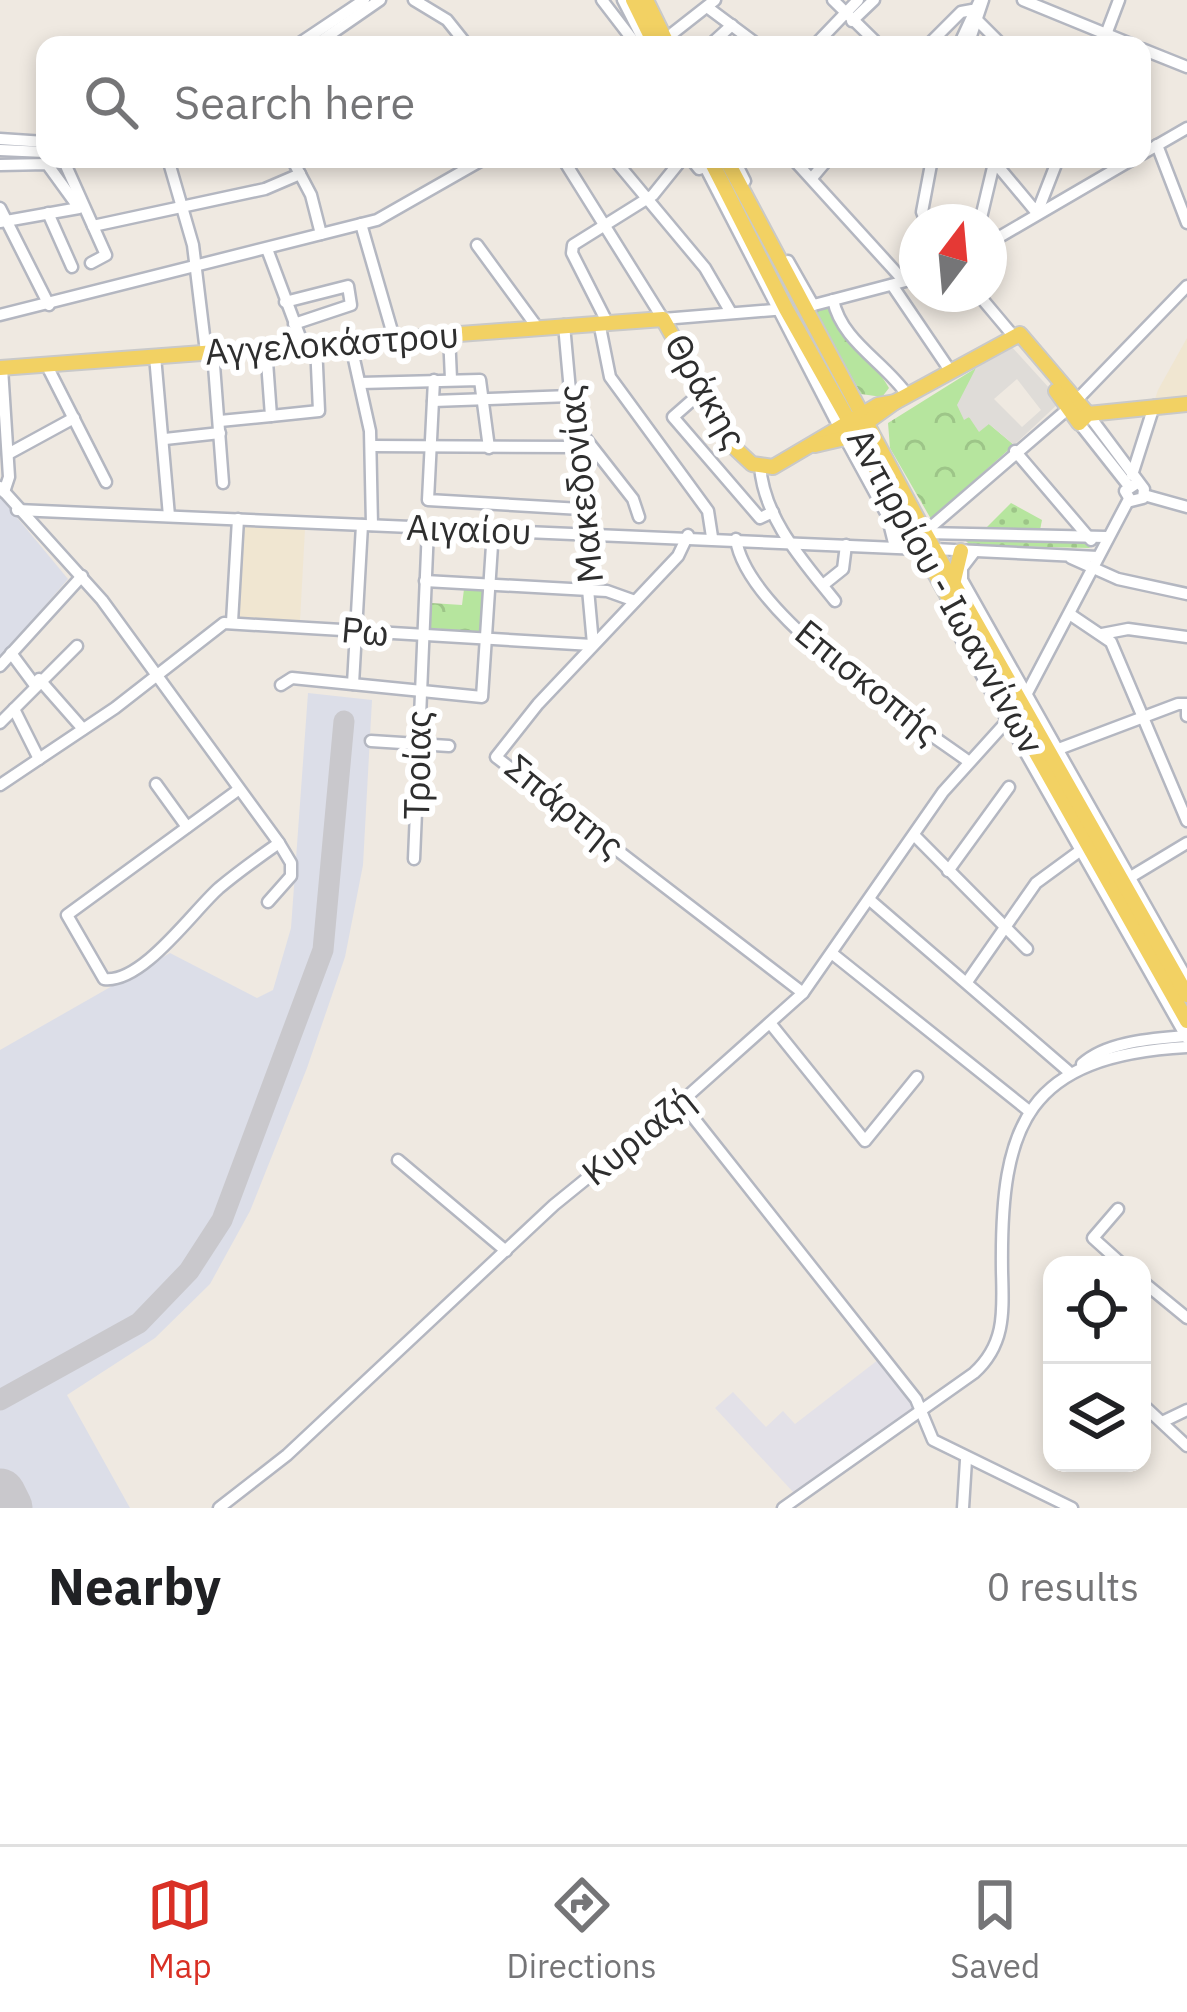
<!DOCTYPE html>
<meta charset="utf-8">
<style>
:root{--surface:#fff;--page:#f6f6f6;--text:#202124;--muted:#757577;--line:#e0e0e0;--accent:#d93025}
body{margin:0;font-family:"IBM Plex Sans",sans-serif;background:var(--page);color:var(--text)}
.controls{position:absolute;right:36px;bottom:36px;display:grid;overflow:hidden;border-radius:24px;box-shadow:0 6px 18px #0003}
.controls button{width:108px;height:108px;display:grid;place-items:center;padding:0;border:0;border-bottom:3px solid var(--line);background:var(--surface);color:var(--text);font:60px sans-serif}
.compass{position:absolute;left:899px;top:204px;width:108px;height:108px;border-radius:50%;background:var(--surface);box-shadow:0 6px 18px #0003;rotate:16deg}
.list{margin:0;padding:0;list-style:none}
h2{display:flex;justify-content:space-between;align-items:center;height:156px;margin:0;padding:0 48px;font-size:51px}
h2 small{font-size:39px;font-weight:400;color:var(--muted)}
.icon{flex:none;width:66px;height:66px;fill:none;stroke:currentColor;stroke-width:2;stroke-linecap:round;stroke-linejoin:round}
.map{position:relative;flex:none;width:1187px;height:1508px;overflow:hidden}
.search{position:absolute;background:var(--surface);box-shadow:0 6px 18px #0003;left:36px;right:36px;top:36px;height:132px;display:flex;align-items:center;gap:30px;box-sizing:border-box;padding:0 42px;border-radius:24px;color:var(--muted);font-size:45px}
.sheet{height:336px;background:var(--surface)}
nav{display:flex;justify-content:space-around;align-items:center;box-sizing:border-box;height:168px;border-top:3px solid var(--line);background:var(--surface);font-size:33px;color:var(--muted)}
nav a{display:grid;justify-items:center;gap:6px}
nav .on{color:var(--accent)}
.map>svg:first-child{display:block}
</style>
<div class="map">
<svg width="1187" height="1508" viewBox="0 0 1187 1508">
<defs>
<pattern id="grass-dots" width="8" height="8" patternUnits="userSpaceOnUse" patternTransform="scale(3)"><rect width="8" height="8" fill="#b6e59e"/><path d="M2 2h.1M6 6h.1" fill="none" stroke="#9dc588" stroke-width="1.8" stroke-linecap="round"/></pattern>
<pattern id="park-crowns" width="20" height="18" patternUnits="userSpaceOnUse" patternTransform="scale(3)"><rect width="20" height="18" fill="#b6e59e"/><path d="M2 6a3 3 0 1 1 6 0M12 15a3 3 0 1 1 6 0" fill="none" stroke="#9dc588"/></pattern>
</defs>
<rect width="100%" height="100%" fill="#efe9e1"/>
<polygon fill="#e3e1e8" points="878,1360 915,1408 794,1493 715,1408 733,1392 766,1427 783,1411 795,1424"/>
<g fill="#f0e6d1">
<polygon points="1187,338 1187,399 1154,402 1158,390"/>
<polygon points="242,526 305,529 300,621 237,618"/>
</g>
<g fill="#dcdee8">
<polygon points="0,497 68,579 0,658"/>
<polygon points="308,693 372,700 363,865 345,957 307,1068 250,1211 210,1284 155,1338 67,1395 130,1508 0,1508 0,1050 170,953 257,998 273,990 291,928"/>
</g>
<g fill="url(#grass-dots)">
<polygon points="1011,503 1042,520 1040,530 985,529"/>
<polygon points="964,539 1086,542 1090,548 970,545"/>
</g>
<g fill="url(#park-crowns)">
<path d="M829 306C838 345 871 355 889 388L882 397 861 394 814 309Z"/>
<polygon points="976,368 968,417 989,424 1014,445 931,519 890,448 888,423"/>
<polygon points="464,589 485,590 483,632 429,628 431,603 462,605"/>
</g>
<path fill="#dfdcd8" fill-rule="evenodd" d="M1011 346 1061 401 1014 445 989 424 979 432 969 417 964 420 957 405 976 368ZM1017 379 1041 410 1022 427 994 399Z"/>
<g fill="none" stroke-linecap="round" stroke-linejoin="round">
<polyline stroke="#c9c8cc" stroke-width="21" points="0,1400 139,1323 189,1271 222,1220 323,950 344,721"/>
<polyline stroke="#c9c8cc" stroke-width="51" points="0,1494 7,1508"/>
<defs>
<g id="minor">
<polyline points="414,0 447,20 467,45"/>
<polyline points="602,0 632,39"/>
<polyline points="623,0 646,45"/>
<polyline points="833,0 879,45"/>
<polyline points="1023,0 1133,45"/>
<polyline points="707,7 758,45"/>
<polyline points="852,21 874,0"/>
<polyline points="978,21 1002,45"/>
<polyline points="673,33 715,0"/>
<polyline points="297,45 364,0"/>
<polyline points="315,45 380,0"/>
<polyline points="710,45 732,25"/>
<polyline points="815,45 858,0"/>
<polyline points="928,45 961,12 972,10"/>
<polyline points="959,45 980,0"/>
<polyline points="968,45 983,0"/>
<polyline points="1102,45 1119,0"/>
<polyline points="1142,49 1187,67"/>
<polyline points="0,139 45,142"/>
<polyline points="1157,145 1187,223"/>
<polyline points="0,150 45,152"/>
<polyline points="1142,154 1187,128"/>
<polyline points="63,159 106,255 91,263"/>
<polyline points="168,159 193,245 206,352"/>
<polyline points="292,159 311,195 321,234"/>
<polyline points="563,159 663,319 786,309"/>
<polyline points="614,159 705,268 730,311"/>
<polyline points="691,159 699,169 710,165"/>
<polyline points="701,159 839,427"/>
<polyline points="734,159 745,181"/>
<polyline points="793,159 904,281"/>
<polyline points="992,159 1037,213 1058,159"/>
<polyline points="0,165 47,164 79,208 0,222"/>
<polyline points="812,178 828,159"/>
<polyline points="0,208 49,305"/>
<polyline points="48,213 72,267"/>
<polyline points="926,222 922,212 932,159"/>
<polyline points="980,222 995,159"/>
<polyline points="361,224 394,338"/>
<polyline points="93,226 265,189 300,174"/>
<polyline points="989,243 1133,159"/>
<polyline points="477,245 537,327"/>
<polyline points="267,249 303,345"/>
<polyline points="788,261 813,305"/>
<polyline points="892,285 951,372"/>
<polyline points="978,294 1015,338"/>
<path d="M833 300C842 342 884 361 908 396"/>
<polyline points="285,302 348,286 351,305 294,324"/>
<polyline points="810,306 917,278"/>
<polyline points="0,315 377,220 484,159"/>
<polyline points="599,322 610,377 708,511 712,537"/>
<polyline points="607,322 572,253 573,245 653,195 682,159"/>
<polyline points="564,325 593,644"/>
<polyline points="449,334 451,379"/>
<polyline points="350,341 370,431 372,525"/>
<polyline points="213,352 223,483"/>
<polyline points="155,356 169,516"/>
<polyline points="46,364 106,482"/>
<polyline points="2,368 9,477 4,492"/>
<polyline points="434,380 428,500 581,509"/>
<polyline points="360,383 480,380 489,448"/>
<polyline points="706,388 673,417 760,518 773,512"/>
<polyline points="433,401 571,396"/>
<polyline points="1088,414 1144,489 1143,498 1131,501 1125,491 1137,483"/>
<polyline points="271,416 319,411 316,344"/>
<polyline points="220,421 271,416 266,348"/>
<polyline points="1079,423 1128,485"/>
<polyline points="575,425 633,499 639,517"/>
<polyline points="845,438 887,515 895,547"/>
<polyline points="165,439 220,433"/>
<polyline points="372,446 576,447"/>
<polyline points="1015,451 1091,540"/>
<polyline points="8,454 74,418"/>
<path d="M760 466C764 519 803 561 835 601"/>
<polyline points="1132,475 1154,406"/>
<polyline points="0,487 102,600 279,843 291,863 291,876 268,902"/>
<polyline points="1144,495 1187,507"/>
<polyline points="17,510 920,549"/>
<polyline points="925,532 1069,408 1187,286"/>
<polyline points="925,533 1106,537"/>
<polyline points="688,535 678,556 538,704 496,757 803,993"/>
<path d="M736 539C746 613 908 718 968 761"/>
<polyline points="934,549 1098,557"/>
<polyline points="975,551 962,568 962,580 1187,979"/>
<polyline points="1071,558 1118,579 1187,594"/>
<polyline points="425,581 607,591 635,601"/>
<polyline points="823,585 843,569 846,545"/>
<polyline points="947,597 946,612 1187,1038"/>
<polyline points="1071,615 1111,642 1187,821"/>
<polyline points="232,622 238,519"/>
<polyline points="1102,634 1128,629 1187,637"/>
<polyline points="11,653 34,684"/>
<polyline points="0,666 82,576"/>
<polyline points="39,679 83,729"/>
<polyline points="353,684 362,525"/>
<polyline points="281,685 292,678 482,697 493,530"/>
<polyline points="1026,695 1129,499"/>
<polyline points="14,709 39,759"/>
<polyline points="0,723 77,646"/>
<polyline points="371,741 449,746"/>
<polyline points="1056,750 1178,704 1187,704 1187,716"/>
<polyline points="156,784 187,827"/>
<polyline points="0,785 115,708 224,623 592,645"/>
<path d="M238 790 67 915 104 979C142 984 193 911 219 888 238 872 259 857 279 843"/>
<polyline points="914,835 1027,949"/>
<polyline points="414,859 428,528"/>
<polyline points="948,871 1009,787"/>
<polyline points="1129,878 1187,843"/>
<polyline points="871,901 1068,1071"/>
<polyline points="834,955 1029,1111"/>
<polyline points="967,982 1036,883 1081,850"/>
<polyline points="770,1023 865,1141 917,1077"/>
<path d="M1082 1064C1107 1041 1153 1039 1186 1036"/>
<polyline points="681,1102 916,1399 933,1440 1072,1508"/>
<polyline points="398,1160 506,1251"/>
<polyline points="1118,1209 1093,1238 1123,1265"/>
<polyline points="1142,1281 1187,1318"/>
<polyline points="1142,1404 1187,1446"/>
<polyline points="1162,1422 1187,1410"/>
<polyline points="219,1508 287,1455 554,1205 681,1102 803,993 943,792 1008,720"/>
<path d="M783 1508 974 1373C1006 1344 1003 1311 1002 1271 1000 1123 1027 1056 1187 1047"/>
<polyline points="963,1508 966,1460"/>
</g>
<g id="major">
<polyline points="633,0 655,45"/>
<polyline points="646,0 668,45"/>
<polyline points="710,159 786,309 1187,1021"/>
<polyline points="726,159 925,533 1187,995"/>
<polyline points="0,368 663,319 736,449 752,464 773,467 878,405 895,402 1020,334 1088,414"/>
<polyline points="1056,391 1079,423 1088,414 1187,404"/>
<polyline points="815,445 845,438 895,402"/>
<polyline points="954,580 961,551"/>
</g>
</defs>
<use href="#minor" stroke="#b4b7c1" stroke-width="15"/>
<use href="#major" stroke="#c9c9c9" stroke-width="18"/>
<use href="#minor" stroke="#fff" stroke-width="10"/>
<use href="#major" stroke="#f2d163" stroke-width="14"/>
</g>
<g text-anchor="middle" stroke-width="12" stroke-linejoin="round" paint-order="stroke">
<g font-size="36" fill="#2e2e2e" stroke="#fff">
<text transform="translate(332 343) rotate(-4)" y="13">Αγγελοκάστρου</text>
<text transform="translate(706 391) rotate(60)" y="13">Θράκης</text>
<text transform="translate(580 484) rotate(-96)" y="13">Μακεδονίας</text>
<text transform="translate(469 529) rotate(2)" y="13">Αιγαίου</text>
<text transform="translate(946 591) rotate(61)" y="13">Αντιρρίου - Ιωαννίνων</text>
<text transform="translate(365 631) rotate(5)" y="13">Ρω</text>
<text transform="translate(868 682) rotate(39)" y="13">Επισκοπής</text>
<text transform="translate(417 765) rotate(-89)" y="13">Τροίας</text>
<text transform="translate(565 806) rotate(39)" y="13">Σπάρτης</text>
<text transform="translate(638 1136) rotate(-39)" y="13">Κυριαζή</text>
</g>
</g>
</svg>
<div class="controls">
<button><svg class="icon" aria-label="locate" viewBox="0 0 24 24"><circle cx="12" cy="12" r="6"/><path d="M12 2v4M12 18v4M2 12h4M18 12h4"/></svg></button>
<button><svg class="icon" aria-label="layers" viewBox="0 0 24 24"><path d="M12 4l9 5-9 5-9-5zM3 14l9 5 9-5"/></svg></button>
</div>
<svg class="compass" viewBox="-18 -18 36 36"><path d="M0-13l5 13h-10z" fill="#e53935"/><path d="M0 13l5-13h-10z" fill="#757577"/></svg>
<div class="search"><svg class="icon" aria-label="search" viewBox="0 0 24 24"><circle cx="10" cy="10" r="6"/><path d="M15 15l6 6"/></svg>Search here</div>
</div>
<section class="sheet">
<h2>Nearby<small>0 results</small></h2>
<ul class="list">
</ul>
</section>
<nav>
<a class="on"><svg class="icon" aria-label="map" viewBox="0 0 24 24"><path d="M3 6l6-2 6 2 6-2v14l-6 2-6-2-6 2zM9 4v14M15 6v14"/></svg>Map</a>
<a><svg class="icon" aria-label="directions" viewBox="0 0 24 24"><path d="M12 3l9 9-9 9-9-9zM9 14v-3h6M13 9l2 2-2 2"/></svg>Directions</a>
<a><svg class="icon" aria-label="saved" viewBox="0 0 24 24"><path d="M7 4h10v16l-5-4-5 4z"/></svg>Saved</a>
</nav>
